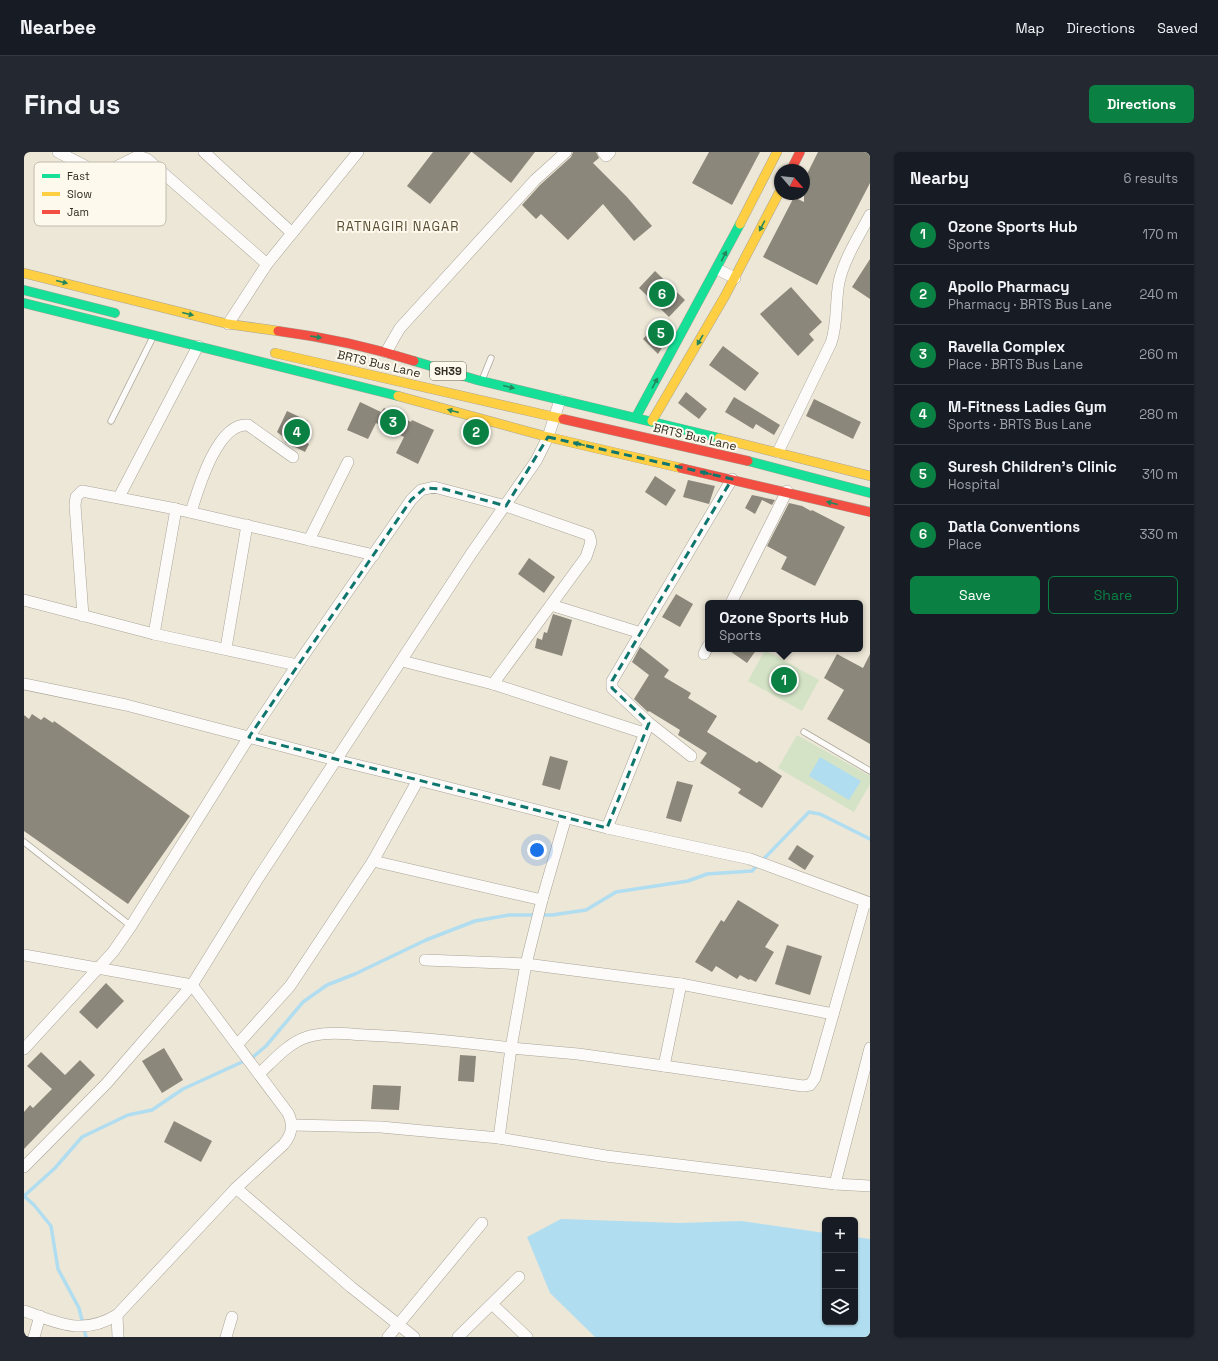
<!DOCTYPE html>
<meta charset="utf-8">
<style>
:root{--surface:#171b24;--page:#242831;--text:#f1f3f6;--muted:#9ea1a6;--line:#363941;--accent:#0b8043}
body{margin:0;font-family:"Space Grotesk",sans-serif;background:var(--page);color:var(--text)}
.controls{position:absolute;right:12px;bottom:12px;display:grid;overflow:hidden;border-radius:6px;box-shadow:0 1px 3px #0004}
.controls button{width:36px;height:36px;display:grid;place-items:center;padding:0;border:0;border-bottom:1px solid var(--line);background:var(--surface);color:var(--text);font:20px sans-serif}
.compass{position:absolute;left:750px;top:12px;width:36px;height:36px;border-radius:50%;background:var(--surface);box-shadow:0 1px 3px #0004;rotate:118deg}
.you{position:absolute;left:513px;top:698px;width:14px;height:14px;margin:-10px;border:3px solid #fff;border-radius:50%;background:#1a73e8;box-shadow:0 0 0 6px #1a73e833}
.badge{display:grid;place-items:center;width:26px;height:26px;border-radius:50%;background:var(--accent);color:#fff;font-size:13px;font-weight:700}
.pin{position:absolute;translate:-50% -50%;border:2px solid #fff;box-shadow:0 1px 4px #0006}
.popup{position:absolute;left:681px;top:448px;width:158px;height:52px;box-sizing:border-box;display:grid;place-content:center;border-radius:6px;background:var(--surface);filter:drop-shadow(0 1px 3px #0005);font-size:13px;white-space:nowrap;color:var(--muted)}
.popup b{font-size:15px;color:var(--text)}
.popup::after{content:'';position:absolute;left:50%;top:100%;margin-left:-8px;border:8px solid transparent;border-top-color:var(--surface)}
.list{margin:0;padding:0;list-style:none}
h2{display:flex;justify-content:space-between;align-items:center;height:52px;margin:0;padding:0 16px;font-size:17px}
h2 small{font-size:13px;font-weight:400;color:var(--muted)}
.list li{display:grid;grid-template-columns:26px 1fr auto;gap:12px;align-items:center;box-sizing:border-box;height:60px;padding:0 16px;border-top:1px solid var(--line)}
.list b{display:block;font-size:15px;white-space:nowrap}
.list p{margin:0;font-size:13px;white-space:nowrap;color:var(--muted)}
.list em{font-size:13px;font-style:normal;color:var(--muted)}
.actions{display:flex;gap:8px;padding:12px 16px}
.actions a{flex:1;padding:9px 0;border:1px solid var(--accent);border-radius:6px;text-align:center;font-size:14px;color:var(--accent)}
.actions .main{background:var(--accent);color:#fff}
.icon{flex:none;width:22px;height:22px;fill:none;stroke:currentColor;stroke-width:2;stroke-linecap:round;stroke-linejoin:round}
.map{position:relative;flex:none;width:846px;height:1185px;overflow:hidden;border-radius:6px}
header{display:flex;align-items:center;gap:24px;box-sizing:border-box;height:56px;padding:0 20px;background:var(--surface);border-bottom:1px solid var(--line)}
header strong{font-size:19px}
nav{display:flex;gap:22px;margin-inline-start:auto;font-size:14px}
.intro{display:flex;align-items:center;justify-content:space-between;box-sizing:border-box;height:96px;padding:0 24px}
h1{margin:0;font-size:28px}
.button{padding:10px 18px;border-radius:6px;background:var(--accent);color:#fff;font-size:14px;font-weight:700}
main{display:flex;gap:24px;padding:0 24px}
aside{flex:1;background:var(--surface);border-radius:6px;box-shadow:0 1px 3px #0004}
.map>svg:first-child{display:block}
</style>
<header>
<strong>Nearbee</strong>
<nav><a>Map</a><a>Directions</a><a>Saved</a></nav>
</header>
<div class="intro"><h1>Find us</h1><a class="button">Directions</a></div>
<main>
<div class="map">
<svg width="846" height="1185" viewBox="0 0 846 1185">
<rect width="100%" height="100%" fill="#ede7d7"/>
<g fill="#d4e3c6">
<polygon points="741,498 795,528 778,559 724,529"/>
<polygon points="773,583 846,624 846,632 830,660 754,616"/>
</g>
<g fill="#b1ddf0">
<polygon points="796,605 837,629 825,648 785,624"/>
<polygon points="537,1067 655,1071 717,1069 801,1081 801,1170 831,1170 831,1085 846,1087 846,1185 571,1185 526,1141 503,1085"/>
</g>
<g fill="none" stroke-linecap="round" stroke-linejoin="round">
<g stroke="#b1ddf0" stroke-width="3.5">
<polyline points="0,1044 31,1016 58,985 104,963 128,958 159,937 229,905 242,894 279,850 303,833 331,822 402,788 451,769 485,763 528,763 562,758 592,740 664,729 683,722 728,719 785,660 796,662 846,687"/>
<polyline points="0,1044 10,1053 27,1074 34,1117 55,1156 62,1185"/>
</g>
</g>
<g fill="#8c877b">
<polygon points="409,0 447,0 406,52 383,34"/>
<polygon points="448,0 511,0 487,31"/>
<polygon points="549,0 572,0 575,6 569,11 603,45 628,74 610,89 579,52 544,88 517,62 512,67 498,53 516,33 547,5"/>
<polygon points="685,0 736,0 708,53 668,31"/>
<polygon points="794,0 846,0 846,31 793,133 739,105 770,45 780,50 780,28"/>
<polygon points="846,107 846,147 828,135"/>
<polygon points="631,119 661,148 645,165 615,136"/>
<polygon points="767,135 798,170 785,182 790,188 774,204 736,162"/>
<polygon points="638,166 650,177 634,202 619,187"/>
<polygon points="699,194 735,221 721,239 685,213"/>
<polygon points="662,240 683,257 675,267 654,251"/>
<polygon points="710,245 756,273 750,283 732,272 729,277 701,260"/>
<polygon points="790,247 837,270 829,287 782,264"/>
<polygon points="336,250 357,260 360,256 387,270 388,268 410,278 394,312 372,301 380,285 352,271 344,287 323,278"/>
<polygon points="263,259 284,269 275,287 285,292 281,300 261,290 262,287 253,280"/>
<polygon points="631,324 652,338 642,354 621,340"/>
<polygon points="664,328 691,334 685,352 659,345"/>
<polygon points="728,343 751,348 748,353 738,348 731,362 721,356"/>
<polygon points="765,351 778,354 787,359 788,358 821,375 791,434 757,417 763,405 743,394"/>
<polygon points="505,406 531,425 520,441 494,422"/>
<polygon points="652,442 669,452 656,475 638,465"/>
<polygon points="529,462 548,468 538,504 511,496 513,486 518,488 520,480 523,481"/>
<polygon points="616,495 645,518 640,525 667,541 664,546 693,564 683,580 733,611 735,609 758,624 738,656 714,641 717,637 676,611 683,601 654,583 656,578 625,559 624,560 610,547 625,523 608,510"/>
<polygon points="703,497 733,497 723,511"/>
<polygon points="813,502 839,516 846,502 846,592 803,567 820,538 800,526"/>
<polygon points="8,562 17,568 20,565 29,571 30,569 166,664 104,752 0,679 0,563 5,567"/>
<polygon points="526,604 544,609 536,638 518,633"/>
<polygon points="653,629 669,633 657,670 642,666"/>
<polygon points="773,693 790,704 781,718 764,707"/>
<polygon points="714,748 755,773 741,795 750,800 732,830 726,827 725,828 716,823 713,827 692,814 688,820 671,810 697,768 700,770"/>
<polygon points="763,793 798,804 786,843 751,832"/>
<polygon points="82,831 100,849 73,877 55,860"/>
<polygon points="140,896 159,928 138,941 118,909"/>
<polygon points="17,900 41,923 56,908 71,923 0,997 0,960 6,953 9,956 28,937 3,914"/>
<polygon points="436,903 452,904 450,930 434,929"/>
<polygon points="349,933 377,934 375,958 347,957"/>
<polygon points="150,969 188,989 177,1010 140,990"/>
</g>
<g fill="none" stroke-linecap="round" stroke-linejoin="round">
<defs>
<g id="lane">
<polyline points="458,228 467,206"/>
<polyline points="87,269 129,185"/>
<polyline points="780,580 846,619"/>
<polyline points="0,690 107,774"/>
</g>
<g id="street">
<polyline points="34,0 73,20 80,21 114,4 123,7 243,112"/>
<polyline points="180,0 268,81"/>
<polyline points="579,0 582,4 586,0"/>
<polyline points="693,117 711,126"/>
<polyline points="204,172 243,112 334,0"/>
<polyline points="362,200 376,176 511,28 542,0"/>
<path d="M754 300 807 191C814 171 811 151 815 130 820 107 835 84 846 63"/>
<polyline points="95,345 174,194"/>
<path d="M167 360C174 338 193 270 224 273L269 305"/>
<polyline points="285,388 324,310"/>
<polyline points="0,448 130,482 273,513"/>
<polyline points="707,451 763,339"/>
<polyline points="527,453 617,481"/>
<polyline points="59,464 51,353 52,345 58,339 152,357 350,403"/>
<polyline points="130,482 152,357"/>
<polyline points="202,496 223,373"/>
<polyline points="680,502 684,494"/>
<polyline points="378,509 469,532"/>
<polyline points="0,532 102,553 312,608 233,728 168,833 82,932 0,1015"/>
<polyline points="667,604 625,571 591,539 588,536 588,529 708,327"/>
<polyline points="394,628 312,608 447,402 512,309 524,285 536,248"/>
<polyline points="583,676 726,707 846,751"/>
<polyline points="518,748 542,665"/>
<path d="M0 803 168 833 264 961C270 973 268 982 260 992L212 1036 93 1163C58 1184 35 1171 0 1159"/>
<polyline points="401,808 502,812 657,832 809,862"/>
<polyline points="213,893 266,834 349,709"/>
<polyline points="0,897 89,800 107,774 225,585 273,513 387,348 397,338 410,335 482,354 565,383 567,390 562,405 469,532 620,581"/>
<polyline points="640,914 779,934 786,933 791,926 841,750"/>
<path d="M235 922C249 909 264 891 283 885 300 879 323 882 341 883 390 885 439 890 487 896L502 812 518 748 349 709 394 628 583 676 625 571"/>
<polyline points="268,973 357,975 475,986 582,1004 811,1032 846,896"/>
<polyline points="475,986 487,896 554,902 640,914 657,832"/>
<polyline points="811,1032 846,1034"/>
<polyline points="212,1036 327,1135 390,1185"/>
<polyline points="469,1153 503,1185"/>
<polyline points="93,1163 94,1185"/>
<polyline points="10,1185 16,1164"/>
<polyline points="202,1185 208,1165"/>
<polyline points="364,1185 458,1071"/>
<polyline points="434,1185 495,1125"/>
</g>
<g id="fast">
<polyline points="0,138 91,161"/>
<polyline points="0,151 374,244"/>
<polyline points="390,209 453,228 695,286"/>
<polyline points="612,265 716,72"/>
<polyline points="724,309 846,341"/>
</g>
<g id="slow">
<polyline points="716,72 753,0"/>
<polyline points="0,121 204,172 254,179"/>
<polyline points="251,201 539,267"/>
<polyline points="374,244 524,285 657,316"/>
<polyline points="628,269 701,144 756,39"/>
<polyline points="695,286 846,324"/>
</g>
<g id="jam">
<polyline points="767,18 776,0"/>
<path d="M254 179C300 185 346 195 390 209"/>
<polyline points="539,267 724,309"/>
<polyline points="657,316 846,360"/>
</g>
</defs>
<use href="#lane" stroke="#a9a498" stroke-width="7"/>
<use href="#street" stroke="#a9a498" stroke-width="12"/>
<use href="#fast" stroke="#a9a498" stroke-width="10"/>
<use href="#slow" stroke="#a9a498" stroke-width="10"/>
<use href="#jam" stroke="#a9a498" stroke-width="10"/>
<use href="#lane" stroke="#fcfbf9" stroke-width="5.5"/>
<use href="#street" stroke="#fcfbf9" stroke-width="11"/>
<use href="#fast" stroke="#16e098" stroke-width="9"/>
<use href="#slow" stroke="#ffcf43" stroke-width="9"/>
<use href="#jam" stroke="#f24e42" stroke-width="9"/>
</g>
<defs><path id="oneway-solid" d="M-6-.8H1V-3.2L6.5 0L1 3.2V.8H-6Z"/></defs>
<g fill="#24865c">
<use href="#oneway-solid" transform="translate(738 74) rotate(118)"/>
<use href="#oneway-solid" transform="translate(700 104) rotate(-63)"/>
<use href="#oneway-solid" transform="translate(38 130) rotate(14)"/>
<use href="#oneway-solid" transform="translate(164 162) rotate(14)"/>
<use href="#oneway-solid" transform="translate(292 185) rotate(9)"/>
<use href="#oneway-solid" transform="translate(676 188) rotate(120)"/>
<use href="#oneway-solid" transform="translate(631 231) rotate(-61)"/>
<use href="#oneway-solid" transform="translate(485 235) rotate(14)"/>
<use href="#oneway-solid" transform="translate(429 259) rotate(-165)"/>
<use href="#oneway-solid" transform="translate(555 292) rotate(-167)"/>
<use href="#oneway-solid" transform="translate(682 321) rotate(-167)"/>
<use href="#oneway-solid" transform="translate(808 351) rotate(-166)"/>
</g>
<path fill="none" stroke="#0f766e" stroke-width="3" stroke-dasharray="8 5" stroke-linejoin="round" d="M524 285 708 327 588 529V536L625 571 583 676 225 585 387 348 401 336 420 337 482 354Z"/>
<g text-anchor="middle" stroke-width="4" stroke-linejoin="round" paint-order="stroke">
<rect fill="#fef9ed" stroke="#6f6a5e" stroke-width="1" x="406" y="210" width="36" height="18" rx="3"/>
<g font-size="11" font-weight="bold" fill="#322d21">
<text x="424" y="223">SH39</text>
</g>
<g font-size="12" fill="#322d21" stroke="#fef9ed">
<text transform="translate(355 212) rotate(13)" y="4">BRTS Bus Lane</text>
<text transform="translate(671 285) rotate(13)" y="4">BRTS Bus Lane</text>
</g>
<g font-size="13" letter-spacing="1" fill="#584e34" stroke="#fef9ed">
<text x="374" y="79">RATNAGIRI NAGAR</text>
</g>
</g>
<rect x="10" y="10" width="132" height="64" rx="6" fill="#fef9ed" stroke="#c1bcb0" stroke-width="1"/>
<rect x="18" y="22" width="18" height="4" fill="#16e098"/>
<rect x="18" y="40" width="18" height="4" fill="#ffcf43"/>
<rect x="18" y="58" width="18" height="4" fill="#f24e42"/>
<g font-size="11" fill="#322d21">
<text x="43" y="28">Fast</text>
<text x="43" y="46">Slow</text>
<text x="43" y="64">Jam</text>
</g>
</svg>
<div class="controls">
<button>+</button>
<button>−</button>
<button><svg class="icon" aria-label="layers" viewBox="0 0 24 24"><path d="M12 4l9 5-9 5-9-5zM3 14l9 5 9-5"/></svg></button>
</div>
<svg class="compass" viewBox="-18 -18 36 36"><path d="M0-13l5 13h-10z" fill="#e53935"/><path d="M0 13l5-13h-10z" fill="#9ea1a6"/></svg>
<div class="you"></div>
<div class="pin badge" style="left:760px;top:528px">1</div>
<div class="popup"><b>Ozone Sports Hub</b>Sports</div>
<div class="pin badge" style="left:452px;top:280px">2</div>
<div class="pin badge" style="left:369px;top:270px">3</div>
<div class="pin badge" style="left:273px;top:280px">4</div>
<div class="pin badge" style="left:637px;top:181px">5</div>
<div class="pin badge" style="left:638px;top:142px">6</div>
</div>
<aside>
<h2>Nearby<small>6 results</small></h2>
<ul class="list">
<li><span class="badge">1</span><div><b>Ozone Sports Hub</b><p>Sports</p></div><em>170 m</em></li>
<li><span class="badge">2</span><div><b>Apollo Pharmacy</b><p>Pharmacy · BRTS Bus Lane</p></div><em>240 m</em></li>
<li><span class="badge">3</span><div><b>Ravella Complex</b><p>Place · BRTS Bus Lane</p></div><em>260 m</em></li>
<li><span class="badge">4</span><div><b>M-Fitness Ladies Gym</b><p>Sports · BRTS Bus Lane</p></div><em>280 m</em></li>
<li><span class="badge">5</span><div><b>Suresh Children's Clinic</b><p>Hospital</p></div><em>310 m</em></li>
<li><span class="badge">6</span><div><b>Datla Conventions</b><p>Place</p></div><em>330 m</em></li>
</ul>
<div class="actions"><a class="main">Save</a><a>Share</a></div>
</aside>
</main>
